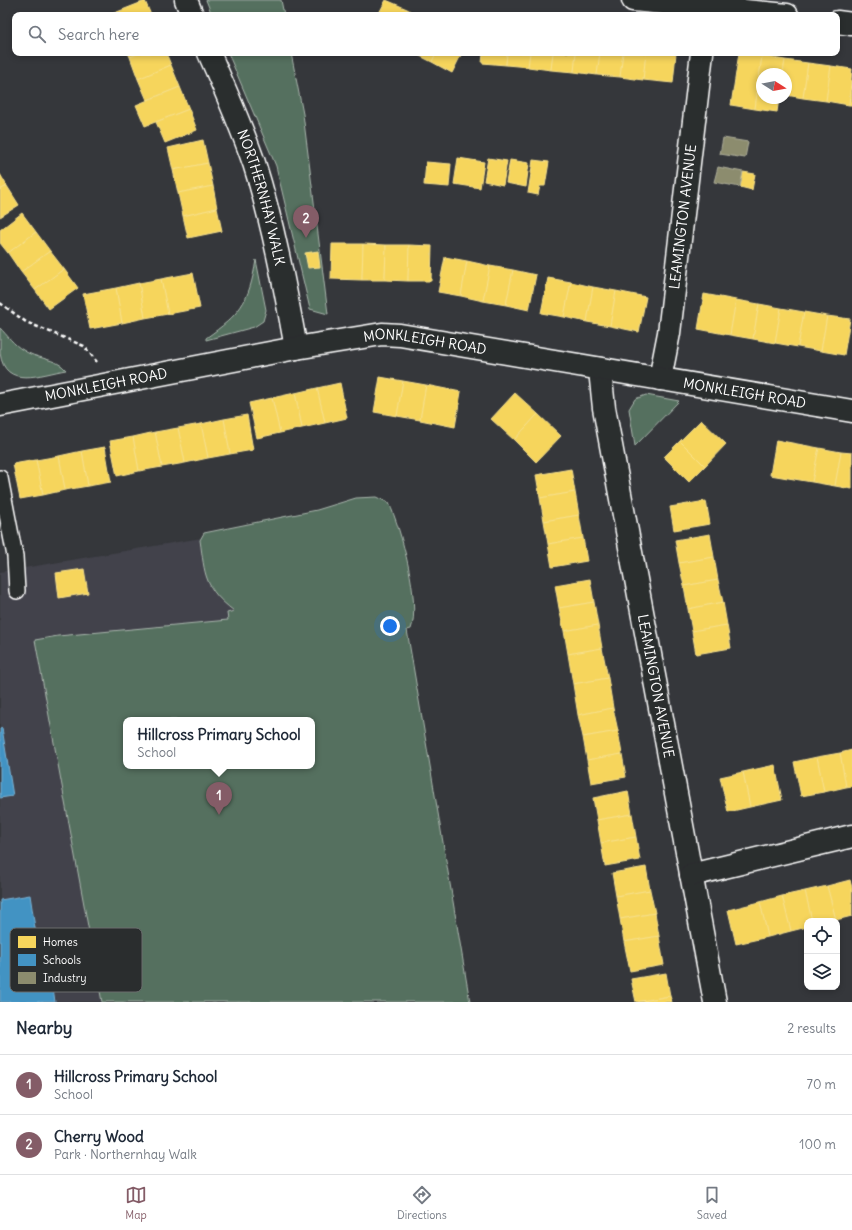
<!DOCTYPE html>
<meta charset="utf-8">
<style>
:root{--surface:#fff;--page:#f6f6f7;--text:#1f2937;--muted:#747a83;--line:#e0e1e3;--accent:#845c67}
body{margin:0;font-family:Delius,sans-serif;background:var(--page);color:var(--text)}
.controls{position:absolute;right:12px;bottom:12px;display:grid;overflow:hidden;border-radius:8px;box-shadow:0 2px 6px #0003}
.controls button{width:36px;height:36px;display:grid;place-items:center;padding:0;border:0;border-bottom:1px solid var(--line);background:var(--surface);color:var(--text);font:20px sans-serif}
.compass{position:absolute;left:756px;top:68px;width:36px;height:36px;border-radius:50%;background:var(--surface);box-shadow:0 2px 6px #0003;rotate:101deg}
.you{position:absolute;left:390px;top:626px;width:14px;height:14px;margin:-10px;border:3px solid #fff;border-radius:50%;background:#1a73e8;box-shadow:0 0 0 6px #1a73e833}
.badge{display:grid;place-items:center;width:26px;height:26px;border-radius:50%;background:var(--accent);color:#fff;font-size:13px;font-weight:700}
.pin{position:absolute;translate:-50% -33px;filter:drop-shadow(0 1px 2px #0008)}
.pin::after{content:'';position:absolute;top:21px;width:14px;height:12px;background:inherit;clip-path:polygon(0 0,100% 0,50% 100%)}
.popup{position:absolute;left:123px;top:717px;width:192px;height:52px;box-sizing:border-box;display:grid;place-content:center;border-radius:8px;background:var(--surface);filter:drop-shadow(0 1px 3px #0005);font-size:13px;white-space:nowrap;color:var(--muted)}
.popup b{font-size:15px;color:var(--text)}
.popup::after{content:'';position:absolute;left:50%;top:100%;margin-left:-8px;border:8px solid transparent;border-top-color:var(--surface)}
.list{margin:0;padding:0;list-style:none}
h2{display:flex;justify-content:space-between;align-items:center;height:52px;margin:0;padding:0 16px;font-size:17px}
h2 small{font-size:13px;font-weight:400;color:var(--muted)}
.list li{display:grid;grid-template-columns:26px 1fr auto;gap:12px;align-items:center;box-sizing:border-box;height:60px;padding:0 16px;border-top:1px solid var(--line)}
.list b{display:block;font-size:15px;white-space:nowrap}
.list p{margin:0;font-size:13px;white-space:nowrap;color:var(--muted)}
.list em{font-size:13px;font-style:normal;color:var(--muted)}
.icon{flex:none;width:22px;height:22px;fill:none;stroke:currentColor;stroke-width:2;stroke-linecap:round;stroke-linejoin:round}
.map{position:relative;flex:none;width:852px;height:1002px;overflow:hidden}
.search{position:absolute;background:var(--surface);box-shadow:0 2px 6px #0003;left:12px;right:12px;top:12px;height:44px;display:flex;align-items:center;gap:10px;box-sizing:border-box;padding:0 14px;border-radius:8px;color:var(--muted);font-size:15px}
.sheet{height:172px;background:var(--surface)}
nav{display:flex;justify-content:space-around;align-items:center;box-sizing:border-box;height:56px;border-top:1px solid var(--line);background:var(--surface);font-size:11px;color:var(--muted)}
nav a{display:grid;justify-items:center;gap:2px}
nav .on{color:var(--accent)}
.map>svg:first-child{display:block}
</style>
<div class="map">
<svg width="852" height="1002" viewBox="0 0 852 1002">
<rect width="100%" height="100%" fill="#35373b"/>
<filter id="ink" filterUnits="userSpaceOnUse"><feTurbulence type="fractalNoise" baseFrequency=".025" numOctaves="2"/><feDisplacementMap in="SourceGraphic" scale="8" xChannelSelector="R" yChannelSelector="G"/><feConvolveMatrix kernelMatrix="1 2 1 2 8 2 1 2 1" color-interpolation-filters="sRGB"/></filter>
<g filter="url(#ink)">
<path fill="#42424b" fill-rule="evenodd" d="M386 507 470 1002H0V572ZM126 720H312V766H126Z"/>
<g fill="#546f5e" stroke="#aab7ae" fill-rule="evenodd">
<polygon points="206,0 281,0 284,15 212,15"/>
<polygon points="228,53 291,53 303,114 328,314 310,309 276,166"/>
<path d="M256 260 266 310 263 321 254 327 206 340V338C240 314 249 303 256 260Z"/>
<path d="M0 328C7 335 14 345 23 350 35 359 57 358 66 370 41 374 5 390 0 353 0 345 0 336 0 328Z"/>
<polygon points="646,395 679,401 635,446 629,409 635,399"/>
<path d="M376 497 389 503C401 529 421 603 411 629L407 630 470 1002H102L35 640 58 636 228 620 227 613 234 611C204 588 205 575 200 540L204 533 317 510 356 498ZM126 720H312V766H126Z"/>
</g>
<g fill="#f6d55c" stroke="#f9e28d">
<polygon points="386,0 407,9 404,15 378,15"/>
<polygon points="145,1 151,15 112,14"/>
<polygon points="407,9 418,15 404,15"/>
<polygon points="128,53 140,53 130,57"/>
<polygon points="140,53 166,53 171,65 138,79 130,57"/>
<polygon points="414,53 436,53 432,62"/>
<polygon points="436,53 462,53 452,73 432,62"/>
<polygon points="483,53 507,53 506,65 482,63"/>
<polygon points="507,53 530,53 528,67 506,65"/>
<polygon points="530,53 553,53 551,70 528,67"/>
<polygon points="553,53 576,53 574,72 551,70"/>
<polygon points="576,53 600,53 597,75 574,72"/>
<polygon points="600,53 623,53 620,77 597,75"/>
<polygon points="623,53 646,53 643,80 620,77"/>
<polygon points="646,53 676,53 673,83 643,80"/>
<polygon points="739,53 762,56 755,109 731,105"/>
<polygon points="762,56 785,60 783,74 762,74 762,98 779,98 777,112 755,109"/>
<polygon points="785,60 808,63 803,98 786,95 786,74 783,74"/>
<polygon points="808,63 831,66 826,101 803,98"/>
<polygon points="171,65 180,87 147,100 138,79"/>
<polygon points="831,66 852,69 849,105 826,101"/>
<polygon points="852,81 852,105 849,105"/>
<polygon points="180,87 189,109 145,126 136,105"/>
<polygon points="189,109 197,130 165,143 156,122"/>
<polygon points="203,140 208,163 173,170 168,148"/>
<polygon points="458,158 484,162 480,188 454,184"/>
<polygon points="488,158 507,161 503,185 484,181"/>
<polygon points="510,160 529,163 526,187 506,183"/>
<polygon points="533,160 549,162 545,186 540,186 538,195 528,193"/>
<polygon points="426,162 451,164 449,187 424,185"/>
<polygon points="208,163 213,186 178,193 173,170"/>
<polygon points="743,172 755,174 752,190 740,187"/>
<polygon points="0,174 7,186 0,190"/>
<polygon points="7,186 19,205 0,217 0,190"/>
<polygon points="213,186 217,208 183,216 178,193"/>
<polygon points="217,208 222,231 188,238 183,216"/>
<polygon points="22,213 36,232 8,253 0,243 0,230"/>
<polygon points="36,232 50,251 21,272 8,253"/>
<polygon points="332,244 363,244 362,280 331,279"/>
<polygon points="363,244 386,245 385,280 362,280"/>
<polygon points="386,245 409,245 408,281 385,280"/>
<polygon points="409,245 432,246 431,281 408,281"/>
<polygon points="50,251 64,269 35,290 21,272"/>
<polygon points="318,251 320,267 308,268 305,253"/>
<polygon points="445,257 467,261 461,296 438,292"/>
<polygon points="467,261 490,266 483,301 461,296"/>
<polygon points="490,266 513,270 506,305 483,301"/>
<polygon points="64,269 78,288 49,309 35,290"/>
<polygon points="513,270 536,275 529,310 506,305"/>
<polygon points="193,273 200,308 168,314 161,279"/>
<polygon points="548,278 571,282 564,317 541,313"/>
<polygon points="161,279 168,314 145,318 139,283"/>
<polygon points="571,282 593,287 587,322 564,317"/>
<polygon points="139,283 145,318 122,323 116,288"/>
<polygon points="593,287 616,291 610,326 587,322"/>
<polygon points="116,288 122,323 90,329 83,294"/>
<polygon points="616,291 646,297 639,332 610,326"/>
<polygon points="704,294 736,300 730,335 698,329"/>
<polygon points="736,300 759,304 753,339 730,335"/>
<polygon points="759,304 781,308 775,343 753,339"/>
<polygon points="781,308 804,312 798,347 775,343"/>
<polygon points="804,312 827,316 821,351 798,347"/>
<polygon points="827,316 850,319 844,355 821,351"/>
<polygon points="380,377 403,381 397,416 374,412"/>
<polygon points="403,381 426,385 420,420 397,416"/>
<polygon points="340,383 347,418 325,423 317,388"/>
<polygon points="426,385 461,392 455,427 420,420"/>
<polygon points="317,388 325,423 302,428 295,393"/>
<polygon points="295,393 302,428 280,433 272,398"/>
<polygon points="515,393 538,414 514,440 491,419"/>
<polygon points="272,398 280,433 257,438 249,403"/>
<polygon points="538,414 561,436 536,462 514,440"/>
<polygon points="247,415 253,450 230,454 224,419"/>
<polygon points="224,419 230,454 208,458 201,424"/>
<polygon points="701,420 726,444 705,466 680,441"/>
<polygon points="201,424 208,458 185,463 178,428"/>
<polygon points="178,428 185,463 162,467 155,432"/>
<polygon points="155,432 162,467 139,471 133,437"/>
<polygon points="133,437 139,471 117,476 110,441"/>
<polygon points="776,440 819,448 812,482 770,475"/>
<polygon points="680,441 705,466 689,482 664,457"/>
<polygon points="105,447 111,482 88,486 82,451"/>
<polygon points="819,448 841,452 835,486 812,482"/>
<polygon points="82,451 88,486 65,490 59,456"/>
<polygon points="841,452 852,453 852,489 835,486"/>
<polygon points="59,456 65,490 43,495 36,460"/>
<polygon points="36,460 43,495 20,499 13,464"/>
<polygon points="571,469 575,492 540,498 536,475"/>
<polygon points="575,492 579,515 544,521 540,498"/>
<polygon points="706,501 710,524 674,530 670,507"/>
<polygon points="579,515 583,538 548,544 544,521"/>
<polygon points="710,534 714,557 679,563 675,540"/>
<polygon points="583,538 587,561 552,567 548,544"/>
<polygon points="714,557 718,580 684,586 679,563"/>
<polygon points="84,569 88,593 59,598 56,573"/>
<polygon points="590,579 594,602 559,608 555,585"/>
<polygon points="718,580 723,602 688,609 684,586"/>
<polygon points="594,602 598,625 564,631 559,608"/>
<polygon points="723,602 727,625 692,631 688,609"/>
<polygon points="598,625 602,648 568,654 564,631"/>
<polygon points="727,625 731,648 696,654 692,631"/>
<polygon points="602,648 608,678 573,684 568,654"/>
<polygon points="608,678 613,708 578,715 573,684"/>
<polygon points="613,708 618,731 583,737 578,715"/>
<polygon points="618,731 622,754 587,760 583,737"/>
<polygon points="852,750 852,786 846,787 840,753"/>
<polygon points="840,753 846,787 824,792 817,757"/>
<polygon points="622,754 626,777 591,783 587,760"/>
<polygon points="817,757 824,792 801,796 794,762"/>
<polygon points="775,765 782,800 750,807 743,772"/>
<polygon points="743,772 750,807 728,812 720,777"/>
<polygon points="628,791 632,814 597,820 593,798"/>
<polygon points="632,814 636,837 601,843 597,820"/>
<polygon points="636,837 640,860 605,866 601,843"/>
<polygon points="646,867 650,890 616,896 612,873"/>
<polygon points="850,880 852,888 852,916 836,920 827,886"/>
<polygon points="827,886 836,920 812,921 805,891"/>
<polygon points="650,890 655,913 620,919 616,896"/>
<polygon points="805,891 812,921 807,921 807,927 791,931 782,896"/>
<polygon points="782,896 791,931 768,937 760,902"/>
<polygon points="760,902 768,937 736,944 728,910"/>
<polygon points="655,913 659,936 624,942 620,919"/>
<polygon points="659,936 664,965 630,971 624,942"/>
<polygon points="666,973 670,996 636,1002 631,979"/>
<polygon points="670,996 672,1002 638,1002"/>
</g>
<g fill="#4393c3" stroke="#7bb3d5">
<polygon points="2,728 13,796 0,798 0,729"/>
<polygon points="30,895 42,974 51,973 55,1002 0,1002 0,900"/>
</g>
<g fill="#8c8c6e" stroke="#aeae9a">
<polygon points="723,138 748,142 745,158 720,154"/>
<polygon points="718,167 743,172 740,187 714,182"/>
</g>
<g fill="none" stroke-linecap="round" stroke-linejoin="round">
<defs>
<polyline id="lane" points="0,478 15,556 17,591"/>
<g id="street">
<polyline points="186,0 192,15"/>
<polyline points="633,0 787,15"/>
<polyline points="837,22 852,24"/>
<path id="s1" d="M209 53C225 89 241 126 254 163 273 223 285 287 296 348"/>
<path id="s2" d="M600 370 604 408 715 1002"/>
<path id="s3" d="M660 379 669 333 702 53"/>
<path id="s4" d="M0 405 296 348 382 334 400 335 852 411"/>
<polyline points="691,875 852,836"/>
</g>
</defs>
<use href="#lane" stroke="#fff" stroke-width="18"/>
<use href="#street" stroke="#fff" stroke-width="25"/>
<polyline stroke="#fff" stroke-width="2.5" stroke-dasharray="4 3" stroke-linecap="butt" points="0,303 26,322 84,346 97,362"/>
<use href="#lane" stroke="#2a2d2e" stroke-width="15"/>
<use href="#street" stroke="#2a2d2e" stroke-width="22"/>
</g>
</g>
<g text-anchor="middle" stroke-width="4" stroke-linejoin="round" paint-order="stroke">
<g font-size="14" fill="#fff" stroke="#2a2d2e">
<text dy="5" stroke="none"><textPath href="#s1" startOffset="154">NORTHERNHAY WALK</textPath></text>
<text dy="5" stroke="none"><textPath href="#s3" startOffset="164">LEAMINGTON AVENUE</textPath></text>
<text dy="5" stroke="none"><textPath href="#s4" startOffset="432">MONKLEIGH ROAD</textPath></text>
<text dy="5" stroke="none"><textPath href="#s4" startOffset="108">MONKLEIGH ROAD</textPath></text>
<text dy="5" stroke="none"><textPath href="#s4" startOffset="756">MONKLEIGH ROAD</textPath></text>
<text dy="5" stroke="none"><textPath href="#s2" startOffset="321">LEAMINGTON AVENUE</textPath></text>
</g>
</g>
<rect x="10" y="928" width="132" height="64" rx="6" fill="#2a2d2e" stroke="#6a6c6d" stroke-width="1"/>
<rect x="18" y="936" width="18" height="12" fill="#f6d55c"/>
<rect x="18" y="954" width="18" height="12" fill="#4393c3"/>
<rect x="18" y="972" width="18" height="12" fill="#8c8c6e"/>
<g font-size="11" fill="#fff">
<text x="43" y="946">Homes</text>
<text x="43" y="964">Schools</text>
<text x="43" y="982">Industry</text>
</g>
</svg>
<div class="controls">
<button><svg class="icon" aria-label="locate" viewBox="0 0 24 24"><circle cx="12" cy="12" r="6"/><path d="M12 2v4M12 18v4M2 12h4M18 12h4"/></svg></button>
<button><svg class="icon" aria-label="layers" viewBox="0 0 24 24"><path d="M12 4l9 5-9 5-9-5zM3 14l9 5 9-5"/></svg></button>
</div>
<svg class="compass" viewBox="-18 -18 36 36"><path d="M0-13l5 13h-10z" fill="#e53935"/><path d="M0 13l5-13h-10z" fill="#747a83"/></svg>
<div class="you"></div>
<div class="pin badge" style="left:219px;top:815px">1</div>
<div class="popup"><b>Hillcross Primary School</b>School</div>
<div class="pin badge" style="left:306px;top:238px">2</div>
<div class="search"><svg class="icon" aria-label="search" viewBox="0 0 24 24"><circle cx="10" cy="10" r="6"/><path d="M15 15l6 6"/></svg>Search here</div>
</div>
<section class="sheet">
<h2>Nearby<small>2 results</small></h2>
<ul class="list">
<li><span class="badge">1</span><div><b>Hillcross Primary School</b><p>School</p></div><em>70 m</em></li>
<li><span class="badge">2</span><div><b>Cherry Wood</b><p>Park · Northernhay Walk</p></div><em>100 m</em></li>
</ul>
</section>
<nav>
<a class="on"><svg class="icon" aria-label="map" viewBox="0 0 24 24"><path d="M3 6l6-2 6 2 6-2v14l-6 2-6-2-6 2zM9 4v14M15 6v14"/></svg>Map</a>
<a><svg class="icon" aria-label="directions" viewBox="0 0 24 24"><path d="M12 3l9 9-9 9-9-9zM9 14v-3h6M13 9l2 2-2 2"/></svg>Directions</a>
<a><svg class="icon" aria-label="saved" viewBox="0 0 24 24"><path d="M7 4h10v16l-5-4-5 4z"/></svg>Saved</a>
</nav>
